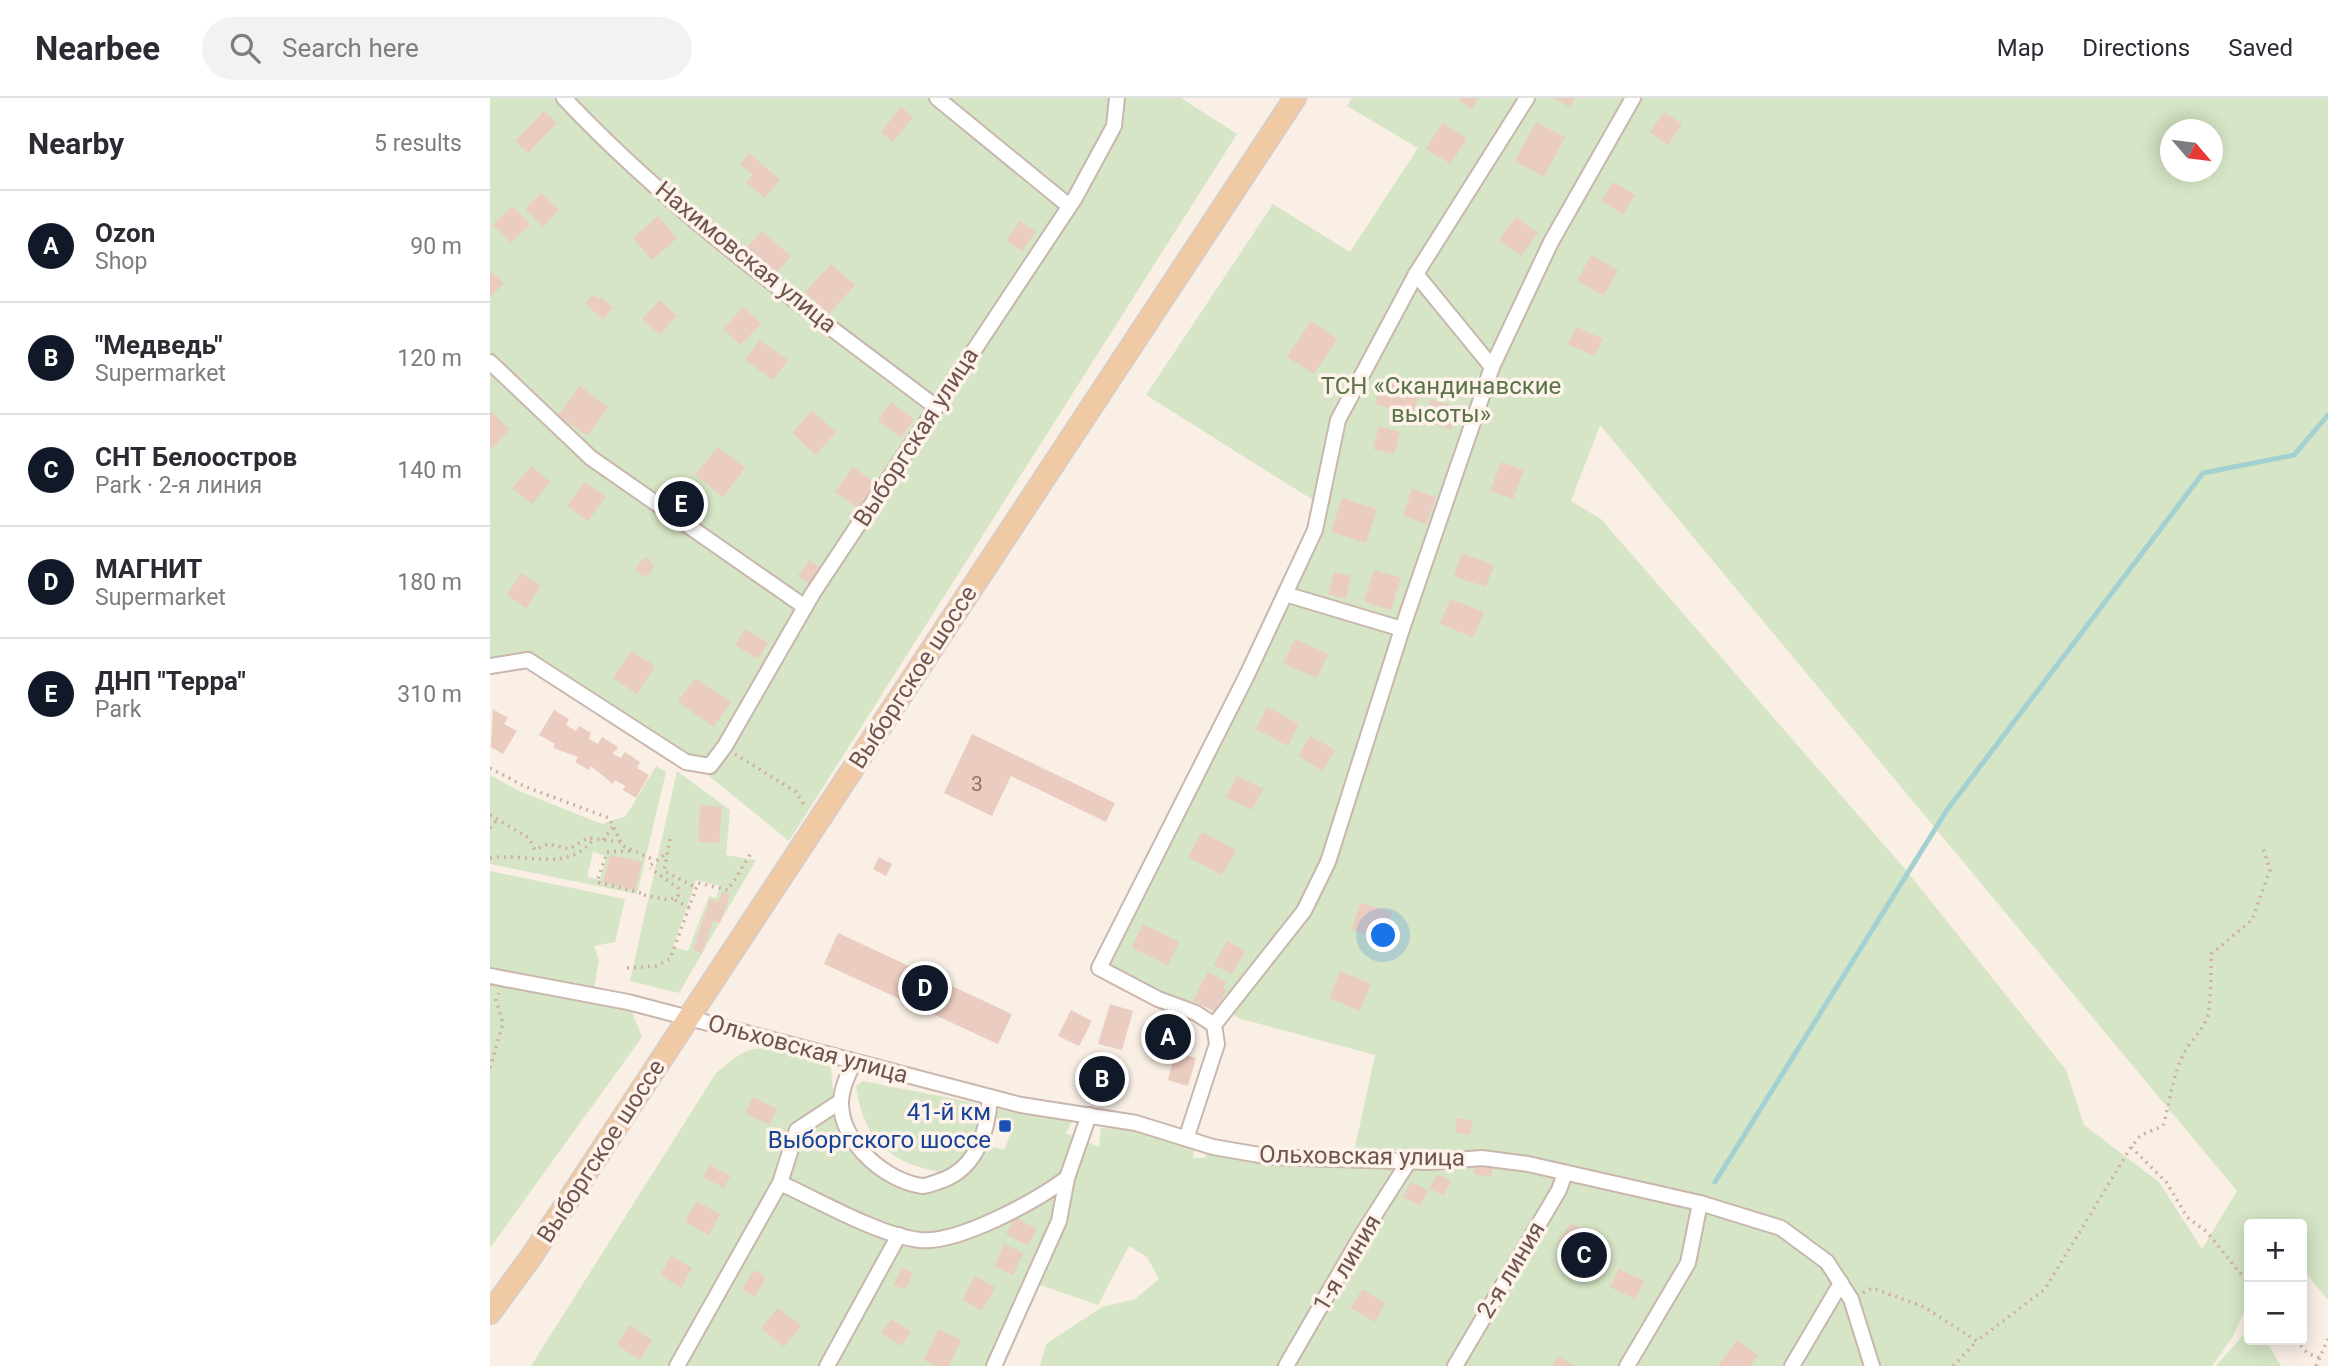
<!DOCTYPE html>
<meta charset="utf-8">
<style>
:root{--surface:#fff;--page:#f2f2f3;--text:#2b2b33;--muted:#7c7c81;--line:#e1e1e2;--accent:#111827}
body{margin:0;font-family:Roboto,sans-serif;background:var(--page);color:var(--text)}
.controls{position:absolute;right:21px;bottom:21px;display:grid;overflow:hidden;border-radius:7px;box-shadow:0 4px 18px #0003}
.controls button{width:63px;height:63px;display:grid;place-items:center;padding:0;border:0;border-bottom:2px solid var(--line);background:var(--surface);color:var(--text);font:35px sans-serif}
.compass{position:absolute;left:1670px;top:21px;width:63px;height:63px;border-radius:50%;background:var(--surface);box-shadow:0 4px 18px #0003;rotate:118deg}
.you{position:absolute;left:894px;top:838px;width:24px;height:24px;margin:-18px;border:5px solid #fff;border-radius:50%;background:#1a73e8;box-shadow:0 0 0 10px #1a73e833}
.badge{display:grid;place-items:center;width:46px;height:46px;border-radius:50%;background:var(--accent);color:#fff;font-size:23px;font-weight:700}
.pin{position:absolute;translate:-50% -50%;border:4px solid #fff;box-shadow:0 2px 7px #0006}
.list{margin:0;padding:0;list-style:none}
h2{display:flex;justify-content:space-between;align-items:center;height:91px;margin:0;padding:0 28px;font-size:30px}
h2 small{font-size:23px;font-weight:400;color:var(--muted)}
.list li{display:grid;grid-template-columns:46px 1fr auto;gap:21px;align-items:center;box-sizing:border-box;height:112px;padding:0 28px;border-top:2px solid var(--line)}
.list b{display:block;font-size:26px;white-space:nowrap}
.list p{margin:0;font-size:23px;white-space:nowrap;color:var(--muted)}
.list em{font-size:23px;font-style:normal;color:var(--muted)}
.icon{flex:none;width:38px;height:38px;fill:none;stroke:currentColor;stroke-width:2;stroke-linecap:round;stroke-linejoin:round}
.map{position:relative;flex:none;width:1838px;height:1268px;overflow:hidden}
header{display:flex;align-items:center;gap:42px;box-sizing:border-box;height:98px;padding:0 35px;background:var(--surface);border-bottom:2px solid var(--line)}
header strong{font-size:33px}
nav{display:flex;gap:38px;margin-inline-start:auto;font-size:24px}
.search{width:490px;height:63px;background:var(--page);display:flex;align-items:center;gap:18px;box-sizing:border-box;padding:0 24px;border-radius:38px;color:var(--muted);font-size:26px}
main{display:flex}
aside{flex:1;background:var(--surface)}
.map>svg:first-child{display:block}
</style>
<header>
<strong>Nearbee</strong>
<div class="search"><svg class="icon" aria-label="search" viewBox="0 0 24 24"><circle cx="10" cy="10" r="6"/><path d="M15 15l6 6"/></svg>Search here</div>
<nav><a>Map</a><a>Directions</a><a>Saved</a></nav>
</header>
<main>
<aside>
<h2>Nearby<small>5 results</small></h2>
<ul class="list">
<li><span class="badge">A</span><div><b>Ozon</b><p>Shop</p></div><em>90 m</em></li>
<li><span class="badge">B</span><div><b>&quot;Медведь&quot;</b><p>Supermarket</p></div><em>120 m</em></li>
<li><span class="badge">C</span><div><b>СНТ Белоостров</b><p>Park · 2-я линия</p></div><em>140 m</em></li>
<li><span class="badge">D</span><div><b>МАГНИТ</b><p>Supermarket</p></div><em>180 m</em></li>
<li><span class="badge">E</span><div><b>ДНП &quot;Терра&quot;</b><p>Park</p></div><em>310 m</em></li>
</ul>
</aside>
<div class="map">
<svg width="1838" height="1268" viewBox="0 0 1838 1268">
<rect width="100%" height="100%" fill="#f9efe5"/>
<g fill="#d6e5c5" fill-rule="evenodd">
<polygon points="0,0 691,0 747,36 299,743 203,665 38,562 0,568"/>
<path d="M862 0H1838V1202L1812 1171V1126H1759V1203L1742 1240 1722 1268H550L556 1246 612 1209 645 1201 669 1181 657 1159 639 1148 608 1207 544 1185 504 1268H41L226 975C235 969 246 957 257 953 278 945 325 956 341 969L345 1015 354 1040 434 1093 491 1046 514 1052 524 1028 502 1018 506 1010 582 1023 576 1035 609 1049 611 1030C643 1031 674 1039 704 1051L703 1060H715L717 1051 862 1063 885 957 751 921 724 907 668 901 609 870 831 407 656 297 783 106 860 154 928 50 857 8ZM1680 32H1722V74H1680ZM1110 327 1747 1093 1712 1151 1669 1084 1594 1027 1576 972 1415 771 1111 421 1081 403Z"/>
<path d="M166 668 176 674 147 796 0 766V677L31 694 112 726 136 718ZM103 754 116 758 110 782 97 779Z"/>
<path d="M187 673 240 712 236 757 266 762 189 895 140 883ZM206 782 230 788 226 800 219 798 198 853 183 849Z"/>
<polygon points="0,773 135,801 125,844 104,848 109,862 103,896 138,904 152,939 0,1150"/>
<path d="M373 983 490 1006C499 1034 479 1058 458 1075 403 1068 374 1045 366 988Z"/>
<polygon points="1755,1235 1759,1237 1759,1242 1776,1243 1791,1268 1726,1268"/>
</g>
<g fill="none" stroke-linecap="round" stroke-linejoin="round">
<polyline stroke="#a3d0d1" stroke-width="5" points="1225,1084 1457,712 1713,375 1804,357 1838,317"/>
</g>
<g fill="#ebccc0">
<polygon points="970,0 988,0 982,11 969,3"/>
<polygon points="1064,0 1085,0 1079,9"/>
<polygon points="411,9 423,19 403,44 391,34"/>
<polygon points="54,13 67,25 38,55 25,43"/>
<polygon points="1174,14 1192,26 1178,47 1160,34"/>
<polygon points="1046,24 1075,39 1054,79 1025,63"/>
<polygon points="952,25 977,40 961,66 936,51"/>
<polygon points="259,55 290,82 275,100 256,84 263,77 250,66"/>
<polygon points="1123,84 1145,97 1133,116 1111,103"/>
<polygon points="51,95 69,112 53,129 35,111"/>
<polygon points="22,108 40,126 21,145 3,127"/>
<polygon points="168,118 187,140 162,162 143,140"/>
<polygon points="1026,119 1048,135 1031,158 1009,142"/>
<polygon points="530,123 546,134 532,153 516,142"/>
<polygon points="272,133 301,158 283,179 254,153"/>
<polygon points="1101,157 1128,172 1114,197 1087,183"/>
<polygon points="341,166 365,187 339,216 315,194"/>
<polygon points="0,172 14,185 0,199"/>
<polygon points="103,197 108,201 111,198 123,210 113,222 95,205"/>
<polygon points="170,202 187,218 170,237 152,221"/>
<polygon points="253,209 271,225 251,247 233,231"/>
<polygon points="821,223 847,241 824,276 797,259"/>
<polygon points="1086,229 1113,241 1105,258 1078,246"/>
<polygon points="270,242 298,262 283,282 255,262"/>
<polygon points="895,279 931,294 921,319 885,305"/>
<polygon points="90,288 118,309 97,338 68,317"/>
<polygon points="941,301 968,310 961,332 934,323"/>
<polygon points="401,304 424,321 411,339 388,322"/>
<polygon points="0,313 20,331 2,351 0,349"/>
<polygon points="322,313 346,334 326,357 302,335"/>
<polygon points="889,328 910,334 904,356 883,351"/>
<polygon points="228,349 255,370 233,399 205,377"/>
<polygon points="1011,364 1034,372 1023,401 1000,393"/>
<polygon points="41,368 60,384 42,406 22,390"/>
<polygon points="363,369 387,386 369,411 345,394"/>
<polygon points="94,384 116,399 98,423 77,408"/>
<polygon points="922,391 946,399 936,426 913,418"/>
<polygon points="852,400 887,411 876,445 841,434"/>
<polygon points="972,455 1004,467 996,489 964,478"/>
<polygon points="155,459 165,468 155,480 145,471"/>
<polygon points="320,462 334,474 321,488 308,477"/>
<polygon points="884,472 911,480 901,512 874,504"/>
<polygon points="844,474 861,478 856,501 838,496"/>
<polygon points="31,475 51,488 36,510 17,497"/>
<polygon points="960,501 994,514 983,539 950,526"/>
<polygon points="255,531 278,545 268,561 245,547"/>
<polygon points="805,541 838,556 827,580 793,565"/>
<polygon points="141,553 165,568 147,596 123,580"/>
<polygon points="205,580 241,604 224,629 188,604"/>
<polygon points="777,609 809,626 798,648 766,631"/>
<polygon points="3,611 18,620 14,626 27,633 13,656 1,649"/>
<polygon points="64,612 79,621 76,627 86,633 89,628 101,635 99,641 108,646 112,639 128,649 123,656 131,660 135,654 150,664 147,670 159,677 146,700 133,692 135,688 125,682 123,686 101,668 99,672 85,664 88,659 63,650 65,646 49,637"/>
<polygon points="482,636 625,705 616,724 521,678 502,718 454,695"/>
<polygon points="820,638 845,652 833,673 808,658"/>
<polygon points="747,678 773,691 762,712 736,699"/>
<polygon points="210,707 232,709 229,745 208,744"/>
<polygon points="712,734 746,752 732,777 698,759"/>
<polygon points="120,757 152,764 145,792 113,784"/>
<polygon points="389,759 402,766 396,778 383,771"/>
<polygon points="232,794 240,797 230,825 223,823 212,855 203,852 220,801 228,804"/>
<polygon points="870,805 902,814 894,841 862,832"/>
<polygon points="653,826 689,844 678,867 642,850"/>
<polygon points="348,835 522,916 508,946 334,866"/>
<polygon points="737,843 755,853 742,876 724,867"/>
<polygon points="850,873 881,886 870,913 839,900"/>
<polygon points="718,874 736,884 733,890 736,892 725,914 703,903"/>
<polygon points="620,906 643,913 632,952 608,946"/>
<polygon points="581,912 602,923 589,948 568,938"/>
<polygon points="673,927 691,934 685,952 667,945"/>
<polygon points="685,954 706,960 698,988 678,982"/>
<polygon points="605,968 625,974 620,993 600,989"/>
<polygon points="263,999 287,1011 279,1027 255,1015"/>
<polygon points="967,1020 983,1023 980,1037 965,1034"/>
<polygon points="986,1064 1003,1067 1001,1079 984,1076"/>
<polygon points="220,1067 240,1078 234,1090 213,1079"/>
<polygon points="947,1076 961,1083 954,1097 940,1091"/>
<polygon points="921,1084 938,1092 930,1108 913,1099"/>
<polygon points="206,1103 230,1116 219,1137 195,1124"/>
<polygon points="525,1119 547,1131 538,1148 516,1136"/>
<polygon points="1081,1125 1099,1136 1086,1158 1067,1147"/>
<polygon points="514,1146 533,1155 523,1177 504,1169"/>
<polygon points="181,1158 202,1170 191,1190 170,1177"/>
<polygon points="412,1169 423,1175 415,1192 404,1187"/>
<polygon points="1129,1171 1154,1183 1145,1201 1120,1189"/>
<polygon points="264,1172 276,1179 265,1199 252,1191"/>
<polygon points="485,1178 505,1189 492,1213 472,1202"/>
<polygon points="872,1191 895,1205 885,1224 861,1210"/>
<polygon points="288,1210 311,1228 294,1249 271,1230"/>
<polygon points="401,1221 421,1234 411,1248 391,1235"/>
<polygon points="139,1227 162,1242 150,1262 127,1247"/>
<polygon points="448,1231 471,1242 459,1268 447,1268 434,1262"/>
<polygon points="1247,1242 1268,1257 1260,1268 1228,1268"/>
<polygon points="1068,1258 1085,1268 1062,1268"/>
</g>
<g fill="none" stroke-linecap="round" stroke-linejoin="round">
<defs>
<g id="street">
<path d="M74 0C185 118 318 212 446 309"/>
<polyline points="447,0 579,108"/>
<polyline points="926,176 1002,269"/>
<polyline points="0,264 101,360 315,509"/>
<polyline points="795,496 912,531"/>
<polyline points="0,568 38,562 196,664 220,668 235,648 323,495 585,100 624,28 627,0"/>
<polyline points="0,878 138,904 531,1007 646,1025 723,1049 781,1059 939,1064 992,1060 1038,1066 1210,1105 1291,1130 1337,1164 1361,1201 1382,1268"/>
<polyline points="724,927 814,813 838,764 912,531 1002,269 1061,144 1143,0"/>
<path d="M364 964C358 976 351 993 351 1005 351 1044 395 1083 432 1088 439 1088 446 1084 453 1082 487 1069 498 1032 500 999"/>
<polyline points="697,1038 727,946 724,927 706,915 668,901 609,870 757,577 825,432 848,322 926,176 1037,0"/>
<path d="M290 1085C328 1102 390 1138 430 1142 468 1146 546 1103 577 1080"/>
<polyline points="187,1268 290,1085 307,1032 351,1003"/>
<polyline points="337,1268 409,1137"/>
<polyline points="504,1268 569,1123 577,1080 599,1017"/>
<polyline points="796,1268 873,1135 919,1063"/>
<polyline points="965,1268 1069,1092 1075,1075"/>
<polyline points="1137,1268 1198,1165 1210,1105"/>
<polyline points="1302,1268 1351,1185"/>
</g>
<polyline id="primary" points="0,1215 41,1159 805,0"/>
</defs>
<use href="#street" stroke="#c9b6ad" stroke-width="18"/>
<use href="#primary" stroke="#d4ccca" stroke-width="24"/>
<g stroke="#d0afa3" stroke-width="3.5" stroke-dasharray="2 5" stroke-linecap="butt">
<polyline points="245,656 306,694 316,710"/>
<polyline points="0,670 36,689 119,720 133,748 162,761"/>
<polyline points="0,717 39,740 45,752 58,746 79,751 98,740 130,744"/>
<polyline points="0,730 8,721"/>
<polyline points="180,741 174,773 205,789"/>
<polyline points="113,742 123,729"/>
<polyline points="140,753 117,754 107,784 155,796"/>
<path d="M0 760C35 754 79 776 104 740"/>
<polyline points="161,767 178,754"/>
<polyline points="154,797 179,802 188,798 188,790 160,770"/>
<polyline points="185,802 200,810"/>
<polyline points="137,870 166,868 180,861 208,785 238,792 261,755"/>
<polyline points="0,970 13,925 6,902 9,895"/>
<polyline points="1641,1049 1677,1085 1697,1119 1717,1134 1759,1186"/>
<path d="M1373 1195 1382 1190 1434 1209 1487 1243 1555 1191 1641 1049 1651 1037 1673 1028C1680 1004 1682 981 1692 959 1699 943 1713 934 1718 917 1721 902 1721 873 1721 856L1762 822 1780 772 1773 750"/>
<polyline points="1806,1242 1817,1255 1830,1260"/>
<polyline points="1463,1268 1487,1243"/>
<polyline points="1826,1268 1838,1241"/>
</g>
<use href="#street" stroke="#fff" stroke-width="14"/>
<use href="#primary" stroke="#f0caa5" stroke-width="21"/>
</g>
<rect fill="#1a4fb4" stroke="#fdf3eb" stroke-width="2.5" x="508" y="1021" width="14" height="14" rx="3.5"/>
<g text-anchor="middle" stroke-width="7" stroke-linejoin="round" paint-order="stroke">
<g font-size="21" fill="#8e736a">
<text x="487" y="693">3</text>
</g>
<g font-size="24" fill="#6f554d" stroke="#fdf3eb">
<text transform="translate(256 159) rotate(39)" y="8">Нахимовская улица</text>
<text transform="translate(426 339) rotate(-57)" y="8">Выборгская улица</text>
<text transform="translate(423 579) rotate(-57)" y="8">Выборгское шоссе</text>
<text transform="translate(318 951) rotate(15)" y="8">Ольховская улица</text>
<text transform="translate(111 1053) rotate(-57)" y="8">Выборгское шоссе</text>
<text transform="translate(872 1058) rotate(1)" y="8">Ольховская улица</text>
<text transform="translate(857 1165) rotate(-59)" y="8">1-я линия</text>
<text transform="translate(1021 1172) rotate(-59)" y="8">2-я линия</text>
</g>
<g font-size="24" fill="#5a7347" stroke="#fdf3eb">
<text x="951" y="296">ТСН «Скандинавские<tspan x="951" dy="28">высоты»</tspan></text>
</g>
<g font-size="24" fill="#164399" stroke="#fdf3eb" text-anchor="end">
<text x="501" y="1022">41-й км<tspan x="501" dy="28">Выборгского шоссе</tspan></text>
</g>
</g>
</svg>
<div class="controls">
<button>+</button>
<button>−</button>
</div>
<svg class="compass" viewBox="-18 -18 36 36"><path d="M0-13l5 13h-10z" fill="#e53935"/><path d="M0 13l5-13h-10z" fill="#7c7c81"/></svg>
<div class="you"></div>
<div class="pin badge" style="left:678px;top:939px">A</div>
<div class="pin badge" style="left:612px;top:981px">B</div>
<div class="pin badge" style="left:1094px;top:1157px">C</div>
<div class="pin badge" style="left:435px;top:890px">D</div>
<div class="pin badge" style="left:191px;top:406px">E</div>
</div>
</main>
